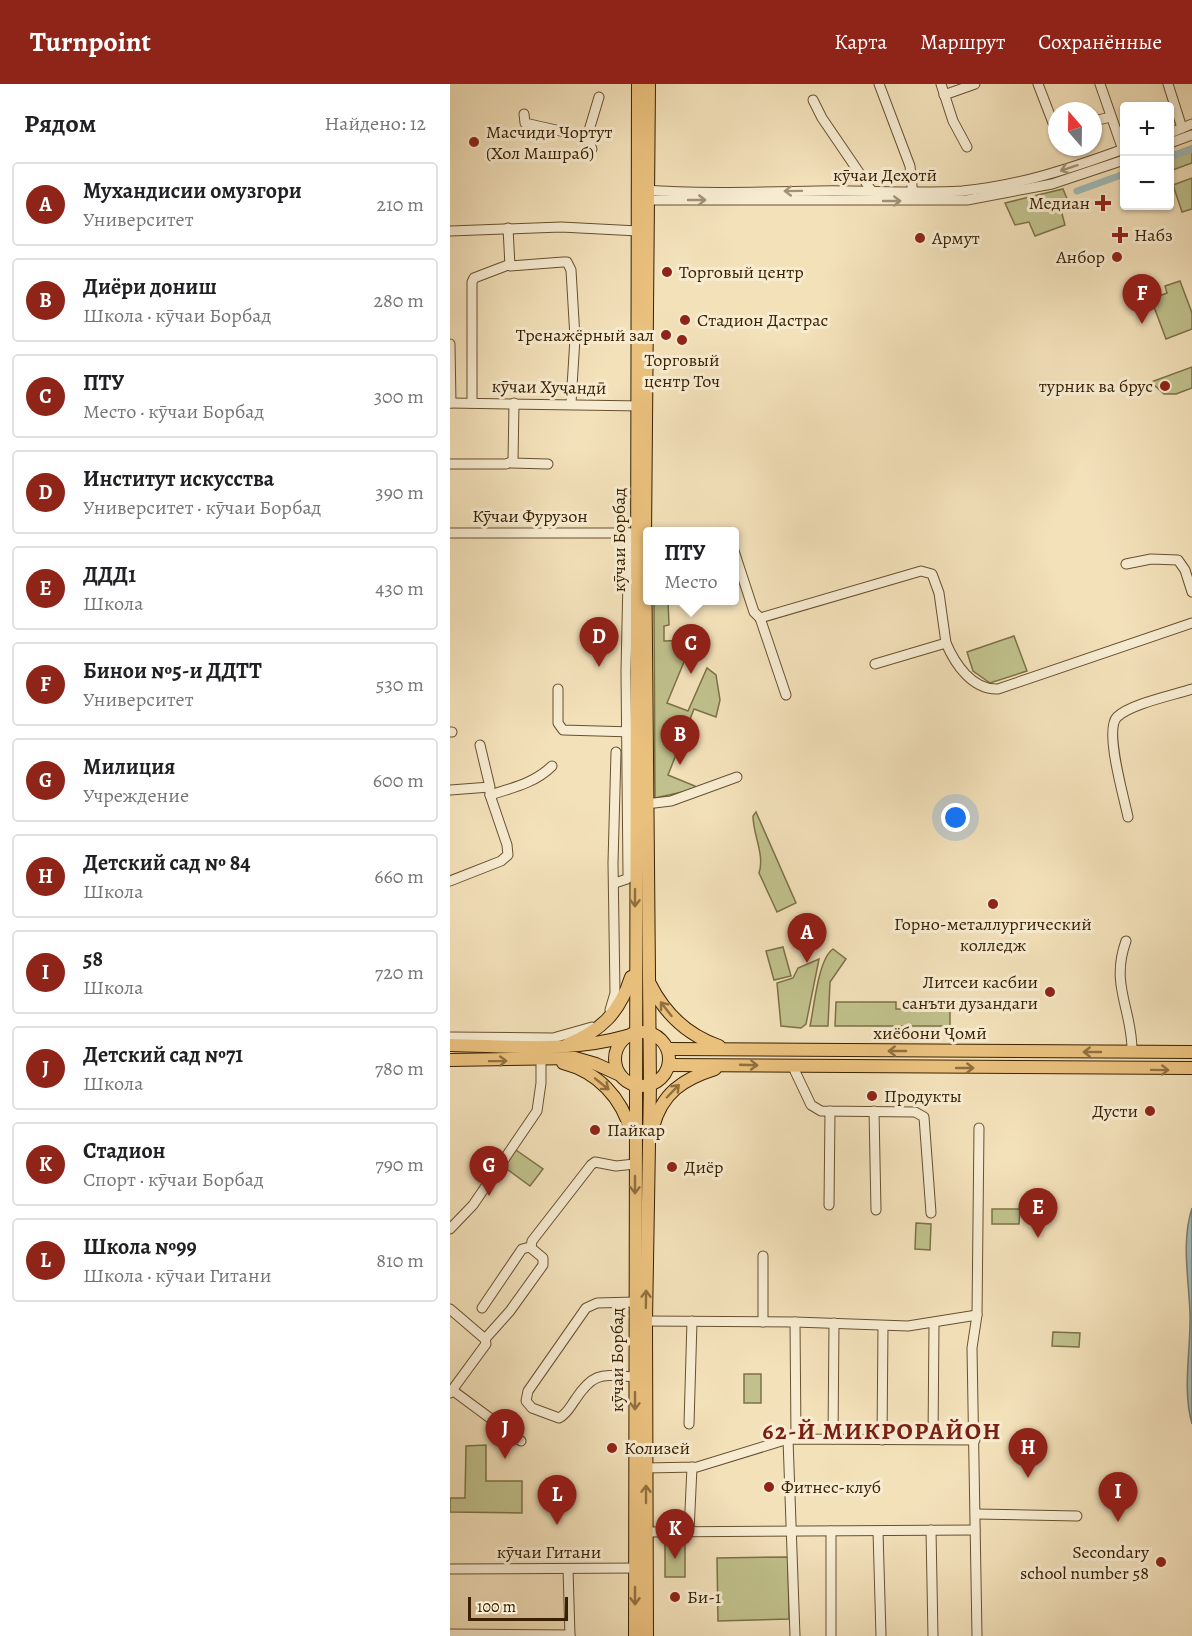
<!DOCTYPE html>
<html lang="ru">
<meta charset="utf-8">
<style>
:root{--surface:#fff;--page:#f6f6f6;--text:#202124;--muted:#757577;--line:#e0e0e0;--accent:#8f2418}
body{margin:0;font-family:Alegreya,serif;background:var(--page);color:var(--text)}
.controls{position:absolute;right:18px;top:18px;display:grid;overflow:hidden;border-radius:6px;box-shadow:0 2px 4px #0004}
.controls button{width:54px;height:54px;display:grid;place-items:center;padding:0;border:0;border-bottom:2px solid var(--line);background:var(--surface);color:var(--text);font:30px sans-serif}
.compass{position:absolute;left:598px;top:18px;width:54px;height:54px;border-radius:50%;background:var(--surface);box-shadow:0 2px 4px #0004;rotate:340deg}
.scale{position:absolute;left:18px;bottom:15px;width:100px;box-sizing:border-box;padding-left:6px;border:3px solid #392100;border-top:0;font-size:16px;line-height:21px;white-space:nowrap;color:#392100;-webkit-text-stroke:4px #f7ecd2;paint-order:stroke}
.you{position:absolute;left:506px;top:734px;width:21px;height:21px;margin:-15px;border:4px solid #fff;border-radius:50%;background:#1a73e8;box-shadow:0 0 0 9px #1a73e833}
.badge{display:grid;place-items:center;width:39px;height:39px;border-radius:50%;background:var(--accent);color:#fff;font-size:20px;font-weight:700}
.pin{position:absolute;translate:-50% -50px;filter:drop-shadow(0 2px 3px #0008)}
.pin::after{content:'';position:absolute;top:32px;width:21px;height:18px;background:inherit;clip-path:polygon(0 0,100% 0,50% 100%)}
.popup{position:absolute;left:193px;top:443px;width:96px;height:78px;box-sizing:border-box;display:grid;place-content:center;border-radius:6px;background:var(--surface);filter:drop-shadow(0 2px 4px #0005);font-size:20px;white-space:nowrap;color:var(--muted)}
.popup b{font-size:22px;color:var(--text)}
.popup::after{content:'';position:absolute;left:50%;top:100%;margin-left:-12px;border:12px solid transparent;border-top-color:var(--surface)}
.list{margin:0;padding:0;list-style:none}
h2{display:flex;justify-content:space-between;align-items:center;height:78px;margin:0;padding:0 24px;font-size:26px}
h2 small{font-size:20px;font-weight:400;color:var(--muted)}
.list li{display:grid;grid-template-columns:39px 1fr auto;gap:18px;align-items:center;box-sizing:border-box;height:84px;margin:0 12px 12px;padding:0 12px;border:2px solid var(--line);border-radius:6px}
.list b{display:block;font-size:22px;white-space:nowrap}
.list p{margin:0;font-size:20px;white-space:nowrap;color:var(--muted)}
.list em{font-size:20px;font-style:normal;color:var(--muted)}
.map{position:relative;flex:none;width:742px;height:1552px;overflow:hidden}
header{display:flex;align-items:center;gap:36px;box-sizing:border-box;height:84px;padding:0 30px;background:var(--accent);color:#fff}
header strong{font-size:28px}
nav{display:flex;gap:33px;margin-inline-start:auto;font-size:21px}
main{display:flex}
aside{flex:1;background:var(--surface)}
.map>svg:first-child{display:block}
</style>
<header>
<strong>Turnpoint</strong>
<nav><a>Карта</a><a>Маршрут</a><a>Сохранённые</a></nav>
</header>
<main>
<aside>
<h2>Рядом<small>Найдено: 12</small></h2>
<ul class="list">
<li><span class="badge">A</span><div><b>Мухандисии омузгори</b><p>Университет</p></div><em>210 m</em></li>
<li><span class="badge">B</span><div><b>Диёри дониш</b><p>Школа · кӯчаи Борбад</p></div><em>280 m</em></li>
<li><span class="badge">C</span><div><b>ПТУ</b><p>Место · кӯчаи Борбад</p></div><em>300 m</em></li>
<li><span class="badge">D</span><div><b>Институт искусства</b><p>Университет · кӯчаи Борбад</p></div><em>390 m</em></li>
<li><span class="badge">E</span><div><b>ДДД1</b><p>Школа</p></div><em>430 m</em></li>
<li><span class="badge">F</span><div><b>Бинои №5-и ДДТТ</b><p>Университет</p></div><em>530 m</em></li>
<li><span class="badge">G</span><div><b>Милиция</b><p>Учреждение</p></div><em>600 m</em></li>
<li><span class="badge">H</span><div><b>Детский сад № 84</b><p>Школа</p></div><em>660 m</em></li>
<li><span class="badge">I</span><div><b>58</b><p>Школа</p></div><em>720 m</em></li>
<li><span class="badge">J</span><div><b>Детский сад №71</b><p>Школа</p></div><em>780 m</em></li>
<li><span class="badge">K</span><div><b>Стадион</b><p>Спорт · кӯчаи Борбад</p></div><em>790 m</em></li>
<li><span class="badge">L</span><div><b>Школа №99</b><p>Школа · кӯчаи Гитани</p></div><em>810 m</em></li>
</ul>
</aside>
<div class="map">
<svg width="742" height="1552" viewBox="0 0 742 1552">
<rect width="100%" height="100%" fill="#f3e1ba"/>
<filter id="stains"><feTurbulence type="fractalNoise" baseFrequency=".00333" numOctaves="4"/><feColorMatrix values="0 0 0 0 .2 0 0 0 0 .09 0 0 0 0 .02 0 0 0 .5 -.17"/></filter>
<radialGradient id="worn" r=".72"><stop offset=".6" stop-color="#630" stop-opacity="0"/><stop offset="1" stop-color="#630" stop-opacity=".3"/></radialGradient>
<g fill="#c0c18c" stroke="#7c7146" stroke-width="1.5">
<polygon points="742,62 742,79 720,87 720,70"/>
<polygon points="742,94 742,125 732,128 723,101"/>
<polygon points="613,105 618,117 610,122 615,141 585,152 579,138 565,141 555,119"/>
<polygon points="730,197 742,229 742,245 716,255 701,215 717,209 715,202"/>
<polygon points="742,283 742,304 726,310 714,310 701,298"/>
<polygon points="204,517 218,517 219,541 214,542 214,557 243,556 217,619 238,627 257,584 266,591 270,616 266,633 244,625 218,691 245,702 246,705 205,714"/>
<polygon points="564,552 577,587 540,599 523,587 517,568"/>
<path d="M306 728 346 819 327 828 309 789C315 771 303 751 303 732Z"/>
<polygon points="333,863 341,892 324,896 316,867"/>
<path d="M383 865 396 875 380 898 378 942H360C364 924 368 875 383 865Z"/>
<polygon points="369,875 356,940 351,944 331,942 327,899 343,894 348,884"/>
<polygon points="463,917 500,917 500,942 385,942 386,918 446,918 446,925 462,925"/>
<polygon points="66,1066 93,1085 80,1102 54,1083"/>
<polygon points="542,1125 570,1125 569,1140 542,1140"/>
<polygon points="466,1139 481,1140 480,1166 465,1165"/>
<polygon points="603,1248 630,1249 629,1263 602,1262"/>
<rect x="294" y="1290" width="17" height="29"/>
<polygon points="36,1361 36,1397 72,1397 72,1429 0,1428 0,1414 15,1414 16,1362"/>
<rect x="215" y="1457" width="20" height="36"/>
<polygon points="338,1473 339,1535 268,1537 267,1474"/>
</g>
<path fill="#a0bbba" stroke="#777d70" stroke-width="1.5" d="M742 1124V1340C732 1305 741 1266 740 1230 739 1196 731 1158 742 1124Z"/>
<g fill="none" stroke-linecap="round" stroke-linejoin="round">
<g stroke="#a0bbba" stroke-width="7">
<polyline points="720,73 742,65"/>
<polyline points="627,107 674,90"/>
</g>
<defs>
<g id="minor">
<polyline points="429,0 460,82 463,112"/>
<polyline points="491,0 503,37 517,63"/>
<polyline points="588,0 603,39 607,43"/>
<polyline points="650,0 674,69"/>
<polyline points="718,0 732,44"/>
<polyline points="494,11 525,0"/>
<polyline points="363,16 372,34 421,106"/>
<polyline points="74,30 75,39 137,53 142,65"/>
<polyline points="643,37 661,33"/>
<polyline points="720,49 742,40"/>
<polyline points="137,53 149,13"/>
<polyline points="720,59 742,51"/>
<path d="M194 106C251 110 309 108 367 107 415 106 464 110 512 107 568 102 622 84 674 65"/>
<polyline points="194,116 517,116 602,100 674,76"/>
<polyline points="58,144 60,182 113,178 117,178 121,186 125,254 121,319"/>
<polyline points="0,147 111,143 188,147"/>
<polyline points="0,260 1,319"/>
<polyline points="0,319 193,322"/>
<polyline points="22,319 22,198 24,194 58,181"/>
<polyline points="61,379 98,380"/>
<polyline points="0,380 56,380 63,377 64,319"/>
<polyline points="0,449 184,449"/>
<polyline points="284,467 304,528 310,534 471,487 482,490 489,509 496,559 425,580"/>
<polyline points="676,480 701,475 728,476 735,486 742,508"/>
<polyline points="310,534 336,611"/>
<path d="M496 559C505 580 522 606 548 605L742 539"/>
<polyline points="108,605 108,639 113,646 183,648"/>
<polyline points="0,648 2,648"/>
<polyline points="0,706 40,703 30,661"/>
<path d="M40 706V711C62 704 85 699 102 682"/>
<polyline points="196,720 221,717 287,693"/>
<path d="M678 733C674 713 654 646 667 633 680 620 724 611 742 605"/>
<polyline points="0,797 51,777 58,771 57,761 40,711"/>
<polyline points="165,799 177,795 178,791 176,587 179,449"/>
<path d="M676 857C660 901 682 925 682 966"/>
<polyline points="160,926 165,909 163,779 166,668"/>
<polyline points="0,953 103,954 142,943"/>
<polyline points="343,983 361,1021 371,1027 465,1028 474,1033 481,1129"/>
<polyline points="424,1027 426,1126"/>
<polyline points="379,1121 380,1027"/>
<polyline points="0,1145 23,1121 87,1027 91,999 91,969"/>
<path d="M185 1218 147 1219 136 1224 78 1307 76 1317 82 1324 109 1334C117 1330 120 1323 125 1316 144 1287 152 1291 185 1293"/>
<polyline points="32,1224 72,1165 80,1163"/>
<polyline points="0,1225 35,1255 36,1260 0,1309"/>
<polyline points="196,1237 345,1238 458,1242 527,1231"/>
<polyline points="313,1238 313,1172"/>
<polyline points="345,1238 346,1354"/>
<polyline points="35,1255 60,1227 93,1181 93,1174 81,1164 82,1157 141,1081 145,1078 166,1082 185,1080"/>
<polyline points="2,1306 71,1357"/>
<polyline points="239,1340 242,1237"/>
<polyline points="338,1355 345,1552"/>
<polyline points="383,1355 384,1239"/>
<polyline points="483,1355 484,1240"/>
<polyline points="432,1356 433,1242"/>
<polyline points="195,1384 247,1383 338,1355 525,1356"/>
<polyline points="526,1430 627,1432"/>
<polyline points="481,1446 483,1552"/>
<polyline points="381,1447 381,1552"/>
<polyline points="428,1447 431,1552"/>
<polyline points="196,1448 525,1446"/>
<polyline points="239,1448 242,1383"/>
<polyline points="0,1485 189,1484"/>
<polyline points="118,1485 120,1552"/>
<polyline points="0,1550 120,1551"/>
<polyline points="527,1552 522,1264 527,1231 529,1044"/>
</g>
<g id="major">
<path d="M200 900C215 930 237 951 269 962"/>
<circle cx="192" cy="975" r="27"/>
<path d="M118 960C151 947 170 928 181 893"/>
<path d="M0 961C61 962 118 969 177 952"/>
<polyline points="218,965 742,968"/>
<polyline points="0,976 125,974 146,980 170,991"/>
<path d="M113 979C148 988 172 1014 181 1048"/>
<polyline points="219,981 742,984"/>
<path d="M203 1043C212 1009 233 995 265 985"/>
<polyline points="185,1552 188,0"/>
<polyline points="197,1552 196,1237 200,1001 195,453 199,0"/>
</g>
</defs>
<use href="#minor" stroke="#68512e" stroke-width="11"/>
<use href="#major" stroke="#392100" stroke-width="14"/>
<use href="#minor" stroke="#f7ecd2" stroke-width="9"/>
<use href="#major" stroke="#eac07d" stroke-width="12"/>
</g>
<defs><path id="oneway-shaft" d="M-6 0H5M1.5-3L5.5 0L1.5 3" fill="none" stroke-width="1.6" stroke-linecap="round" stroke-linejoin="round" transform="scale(1.5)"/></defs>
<g stroke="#a29174">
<use href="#oneway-shaft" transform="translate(619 84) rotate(162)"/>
<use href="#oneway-shaft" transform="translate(343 107) rotate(179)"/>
<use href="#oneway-shaft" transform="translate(247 116)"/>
<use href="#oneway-shaft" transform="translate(442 117)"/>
</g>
<g stroke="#92703e">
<use href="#oneway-shaft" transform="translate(185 814) rotate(90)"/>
<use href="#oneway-shaft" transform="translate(216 925) rotate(-128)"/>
<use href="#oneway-shaft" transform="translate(447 967) rotate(180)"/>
<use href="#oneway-shaft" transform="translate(642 968) rotate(-180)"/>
<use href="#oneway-shaft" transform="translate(48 977) rotate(-1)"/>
<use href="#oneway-shaft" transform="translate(299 981) rotate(2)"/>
<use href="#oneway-shaft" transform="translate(515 984)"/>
<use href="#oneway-shaft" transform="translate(710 986) rotate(1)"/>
<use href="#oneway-shaft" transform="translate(152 1000) rotate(39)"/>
<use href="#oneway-shaft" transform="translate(223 1007) rotate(-46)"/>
<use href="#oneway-shaft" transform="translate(185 1101) rotate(90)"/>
<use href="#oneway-shaft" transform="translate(196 1215) rotate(-89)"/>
<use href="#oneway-shaft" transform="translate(185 1317) rotate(90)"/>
<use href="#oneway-shaft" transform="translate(196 1410) rotate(-90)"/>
<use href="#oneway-shaft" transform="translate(185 1512) rotate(90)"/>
</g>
<g fill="#8f2418" stroke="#f7ecd2" stroke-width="2">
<circle cx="24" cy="58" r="6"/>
<path d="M650 110h6v6h6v6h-6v6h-6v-6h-6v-6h6z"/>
<path d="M667 142h6v6h6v6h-6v6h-6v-6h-6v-6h6z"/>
<circle cx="470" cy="154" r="6"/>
<circle cx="667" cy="173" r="6"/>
<circle cx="217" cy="188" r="6"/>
<circle cx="235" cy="236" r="6"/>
<circle cx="216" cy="251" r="6"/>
<circle cx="232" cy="256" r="6"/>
<circle cx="715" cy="302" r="6"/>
<circle cx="543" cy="820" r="6"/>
<circle cx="600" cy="908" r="6"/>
<circle cx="422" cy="1012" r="6"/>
<circle cx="700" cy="1027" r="6"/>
<circle cx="145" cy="1046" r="6"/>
<circle cx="222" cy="1083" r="6"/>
<circle cx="162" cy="1364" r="6"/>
<circle cx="319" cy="1403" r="6"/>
<circle cx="711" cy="1478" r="6"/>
<circle cx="225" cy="1513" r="6"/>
</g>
<g text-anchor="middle" stroke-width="6" stroke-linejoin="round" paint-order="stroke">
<g font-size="18" fill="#392100" stroke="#f7ecd2" text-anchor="start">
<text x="36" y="54">Масчиди Чортут<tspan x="36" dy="21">(Хол Машраб)</tspan></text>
<text x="640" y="125" text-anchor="end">Медиан</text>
<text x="684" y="157">Набз</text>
<text x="482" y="160">Армут</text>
<text x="655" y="179" text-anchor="end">Анбор</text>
<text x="229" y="194">Торговый центр</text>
<text x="247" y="242">Стадион Дастрас</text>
<text x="204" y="257" text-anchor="end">Тренажёрный зал</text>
<text x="232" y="282" text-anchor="middle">Торговый<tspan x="232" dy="21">центр Точ</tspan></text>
<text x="703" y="308" text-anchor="end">турник ва брус</text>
<text x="543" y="846" text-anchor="middle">Горно-металлургический<tspan x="543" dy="21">колледж</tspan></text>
<text x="588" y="904" text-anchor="end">Литсеи касбии<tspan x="588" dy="21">санъти дузандаги</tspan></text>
<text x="434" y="1018">Продукты</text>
<text x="688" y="1033" text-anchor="end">Дусти</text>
<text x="157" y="1052">Пайкар</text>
<text x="234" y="1089">Диëр</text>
<text x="174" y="1370">Колизей</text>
<text x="331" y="1409">Фитнес-клуб</text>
<text x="699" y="1474" text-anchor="end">Secondary<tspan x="699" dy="21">school number 58</tspan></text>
<text x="237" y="1519">Би-1</text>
</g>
<g font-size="18" fill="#392100" stroke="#f7ecd2">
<text x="435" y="97">кӯчаи Деҳотӣ</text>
<text transform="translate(99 303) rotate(1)" y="6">кӯчаи Хуҷандӣ</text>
<text x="80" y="438">Кӯчаи Фурузон</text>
<text transform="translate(169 456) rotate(-90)" y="6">кӯчаи Борбад</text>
<text x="480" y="955">хиёбони Ҷомӣ</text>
<text transform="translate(167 1276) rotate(-90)" y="6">кӯчаи Борбад</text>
<text x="99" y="1474">кӯчаи Гитани</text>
</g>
<g font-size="24" font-weight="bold" letter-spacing="1.5" fill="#7a1f14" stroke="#f7ecd2">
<text x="432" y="1355">62-Й МИКРОРАЙОН</text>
</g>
</g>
<rect width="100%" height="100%" filter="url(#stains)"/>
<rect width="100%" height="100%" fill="url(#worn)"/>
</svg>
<div class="controls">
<button>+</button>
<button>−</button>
</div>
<svg class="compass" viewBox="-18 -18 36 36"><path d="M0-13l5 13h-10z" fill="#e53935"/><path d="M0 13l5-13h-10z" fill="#757577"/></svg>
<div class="scale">100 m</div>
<div class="you"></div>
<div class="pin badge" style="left:357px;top:879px">A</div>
<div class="pin badge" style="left:230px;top:681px">B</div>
<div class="pin badge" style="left:241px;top:590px">C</div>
<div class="popup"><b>ПТУ</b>Место</div>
<div class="pin badge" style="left:149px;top:583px">D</div>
<div class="pin badge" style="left:588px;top:1154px">E</div>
<div class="pin badge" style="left:692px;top:240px">F</div>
<div class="pin badge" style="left:39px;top:1112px">G</div>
<div class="pin badge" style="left:578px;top:1394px">H</div>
<div class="pin badge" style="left:668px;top:1438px">I</div>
<div class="pin badge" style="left:55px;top:1375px">J</div>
<div class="pin badge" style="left:225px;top:1475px">K</div>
<div class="pin badge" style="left:107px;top:1441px">L</div>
</div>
</main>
